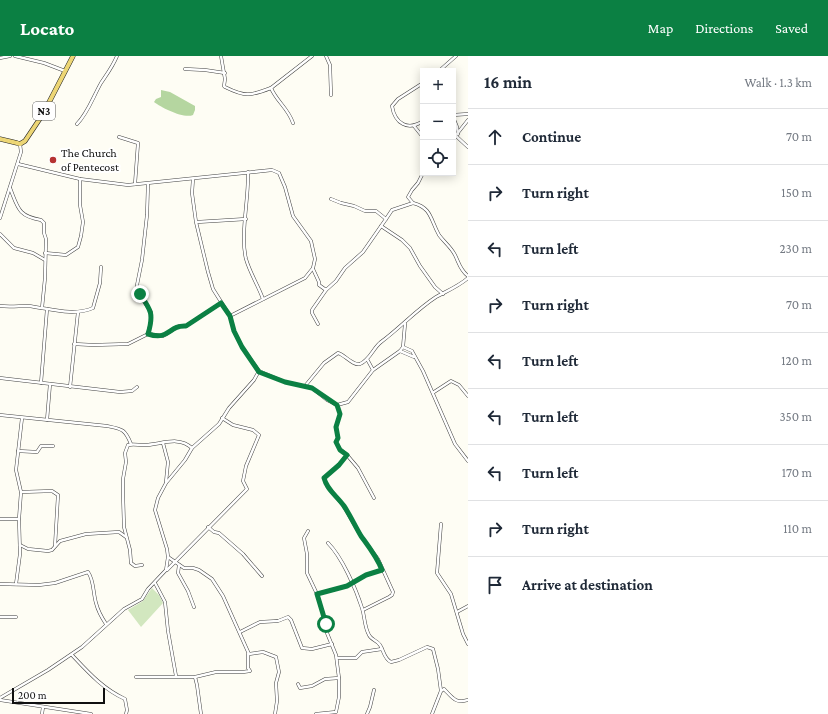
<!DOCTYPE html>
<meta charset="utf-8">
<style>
:root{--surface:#fff;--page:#f2f2f3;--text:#1f2937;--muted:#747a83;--line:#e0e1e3;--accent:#0b8043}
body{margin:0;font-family:"Crimson Pro",serif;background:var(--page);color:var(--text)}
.controls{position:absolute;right:12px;top:12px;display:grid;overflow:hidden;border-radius:0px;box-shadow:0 2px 10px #0003}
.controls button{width:36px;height:36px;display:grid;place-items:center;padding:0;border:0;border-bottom:1px solid var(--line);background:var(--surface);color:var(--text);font:20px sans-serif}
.scale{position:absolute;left:12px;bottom:10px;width:93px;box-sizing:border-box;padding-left:4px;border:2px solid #101010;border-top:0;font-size:11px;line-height:14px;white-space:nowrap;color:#101010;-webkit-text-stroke:3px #fff;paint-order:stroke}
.stop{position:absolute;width:12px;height:12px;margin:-9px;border:3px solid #0b8043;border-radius:50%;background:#fff}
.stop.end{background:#0b8043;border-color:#fff;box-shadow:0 1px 4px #0008}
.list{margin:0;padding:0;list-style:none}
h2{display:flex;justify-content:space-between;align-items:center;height:52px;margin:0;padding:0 16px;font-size:17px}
h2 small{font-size:13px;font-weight:400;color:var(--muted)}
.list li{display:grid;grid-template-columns:26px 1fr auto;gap:12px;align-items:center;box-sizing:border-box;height:56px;padding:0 16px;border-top:1px solid var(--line)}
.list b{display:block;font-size:15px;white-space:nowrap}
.list em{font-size:13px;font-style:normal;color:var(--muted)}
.icon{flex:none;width:22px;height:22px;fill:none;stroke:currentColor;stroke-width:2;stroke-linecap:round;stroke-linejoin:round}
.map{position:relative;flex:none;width:468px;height:658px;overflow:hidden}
header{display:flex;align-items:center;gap:24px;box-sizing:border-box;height:56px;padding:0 20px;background:var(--accent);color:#fff}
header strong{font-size:19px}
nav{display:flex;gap:22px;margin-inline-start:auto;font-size:14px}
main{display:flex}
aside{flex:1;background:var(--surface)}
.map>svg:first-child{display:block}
</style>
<header>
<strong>Locato</strong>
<nav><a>Map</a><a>Directions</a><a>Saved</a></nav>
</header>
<main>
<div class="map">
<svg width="468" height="658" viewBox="0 0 468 658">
<rect width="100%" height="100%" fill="#fefdf4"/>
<polygon fill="#d2e7bf" points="152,532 159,539 163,547 141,571 128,554 143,545"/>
<path fill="#b5d6a0" d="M161 34 170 36 195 50V54L193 59C184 63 162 52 154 46L156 43 161 41Z"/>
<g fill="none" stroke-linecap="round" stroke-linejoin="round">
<defs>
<g id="street">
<polyline points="15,0 44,7 65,15"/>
<path d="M221 0 225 23 224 30 225 31C245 41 250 40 271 32"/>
<polyline points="326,0 330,9 331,39"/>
<polyline points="0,2 10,0"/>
<polyline points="185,13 205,14 225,17"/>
<polyline points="439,15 456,0"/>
<path d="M423 27 398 43 392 50C395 68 408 75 423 65"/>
<polyline points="453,59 468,58"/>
<polyline points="453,61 457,71 458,78"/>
<path d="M293 67C288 52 277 46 271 32L312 0"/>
<path d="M77 68C88 57 93 41 101 27 107 18 113 10 117 0"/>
<polyline points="414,70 422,80 423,85"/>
<polyline points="456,80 468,91"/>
<polyline points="119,81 138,87 135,128"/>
<polyline points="453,83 468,64"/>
<polyline points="18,108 80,123 128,129 272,114 279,117 285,131 293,160 311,185 315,203 313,212 305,222 230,260"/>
<path d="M248 116C249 143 240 178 246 203 250 217 258 229 263 243"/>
<polyline points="193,123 192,137 196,166 208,216 213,233 230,260 234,275 242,291 259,315 285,326 312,332 327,344 337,349 340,358 336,371 338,382 336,386 340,393 347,399 339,409 324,422 327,430 343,449 361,480 378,503 393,536 392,539 389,541 363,554"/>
<path d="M10 132C18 152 18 160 41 164L44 167V177L46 183 45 222 42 252"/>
<polyline points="413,147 408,141 412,134 418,127 423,117"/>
<polyline points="0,162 21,96 20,88"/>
<path d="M386 163 392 154 413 147C432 152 430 163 439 179 444 186 451 191 455 199 459 207 460 214 468 220"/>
<polyline points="197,166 246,163"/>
<polyline points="381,170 402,184 410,192 420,210 435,231 443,238"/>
<polyline points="0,178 14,192 33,197 45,204"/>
<polyline points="45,197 66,199 78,191 81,180 83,166 80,149 80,123"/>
<polyline points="313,213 319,226 319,229 326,234 336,225 345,212 363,196 386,163 376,155 365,155 354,150 341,147 331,143"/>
<path d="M0 250C9 251 19 250 28 250 48 252 73 261 93 252L100 227 101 211"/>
<polyline points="318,268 312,257 312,254 326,234"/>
<polyline points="405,268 403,291 412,295 423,315 455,388 468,405"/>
<polyline points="148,278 163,280 179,270 186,270 221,247"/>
<polyline points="74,288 93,289 128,288 148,278 151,265 151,256 139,238 137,229 142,204 147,159 148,128"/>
<polyline points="400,295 414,301"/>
<polyline points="367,303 373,314"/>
<polyline points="0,322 120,336 132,335 137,331"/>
<polyline points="41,327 47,253"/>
<path d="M305 330 324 307 338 297C345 299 353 310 360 308 370 304 373 292 381 286 400 272 416 254 436 241 447 235 459 230 468 222"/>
<polyline points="70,331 78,256"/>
<polyline points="434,336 451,325 459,329 468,340"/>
<polyline points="337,349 348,346 373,314 400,295 403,291"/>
<path d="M0 359 107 370C122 373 125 373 131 388"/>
<polyline points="47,364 50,328"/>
<polyline points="163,387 168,406 166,426"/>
<polyline points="18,395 37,396 41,390 53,390"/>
<polyline points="347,399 358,412 374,442"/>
<polyline points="21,436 52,435 58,439 55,490"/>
<polyline points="0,463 19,463"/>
<polyline points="441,468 437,517 451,538 463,578 468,588"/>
<polyline points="208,471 214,476 219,477 243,498 262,520"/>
<polyline points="308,475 304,482 307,498 307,517 317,538 326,568 327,577 336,599 339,622 339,641 336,656 316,658"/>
<path d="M328 487C342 501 356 533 362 552 365 561 364 570 369 579 371 584 377 584 380 589 384 595 384 603 391 606L399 604 427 591 433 593 438 613 441 635 432 658"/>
<polyline points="20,489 28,493 48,495 52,494 60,485 86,478 119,476 126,481"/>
<polyline points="168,501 184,512 193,512 199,514 212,523 223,540 249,598 248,598 248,612 250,615 243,616 216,616 195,621"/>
<path d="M142 509 135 510 131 507 130 494 124 471 123 438V423L126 406 125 397 128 389C133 388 138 389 144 389 160 389 178 379 192 392L219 368 229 352 254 324 259 315"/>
<polyline points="179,509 178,517 188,535 194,551"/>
<polyline points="167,514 247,433 243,425 246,410 259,379 253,374 233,369 222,362"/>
<polyline points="155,527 165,546 168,575 176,620"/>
<path d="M0 528 39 529 55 527 88 516C94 524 93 537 96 547 98 555 102 562 106 568"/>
<polyline points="16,528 20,498 19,463 21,436 16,414 22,362"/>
<polyline points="317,538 347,530 366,519 382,514"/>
<polyline points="457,556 468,550"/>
<polyline points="0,561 16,561"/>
<polyline points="240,576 260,566 278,565 288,561 291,564 302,592 312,593 332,588"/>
<polyline points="249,598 263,596 276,601 279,616 276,627 277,645 275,658"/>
<path d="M72 599C88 616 103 633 125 643L127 654 126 658"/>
<polyline points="337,602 356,602 362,596 382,593"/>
<polyline points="136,621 195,621 197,629 201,658"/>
<polyline points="298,628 300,632 312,630 325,623 339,622"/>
<path d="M441 635 444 633C452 641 455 648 468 644"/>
<polyline points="0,642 48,614 82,591 124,553 142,543 148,533 166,514 168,501 167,493 155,454 158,442 166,427 185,404 192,392"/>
<polyline points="0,644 91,658"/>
<polyline points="42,658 43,651"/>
<polyline points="367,658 370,651 374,634"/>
</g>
<polyline id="primary" points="0,83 17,87 20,88 25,85 43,58 73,0"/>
</defs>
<use href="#street" stroke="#434343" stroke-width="3.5"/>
<use href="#primary" stroke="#212121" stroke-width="5"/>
<use href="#street" stroke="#fff" stroke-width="2.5"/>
<use href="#primary" stroke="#edd675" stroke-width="4"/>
</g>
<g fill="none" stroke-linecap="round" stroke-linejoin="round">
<path stroke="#0b8043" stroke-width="5" d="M140 238C151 254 154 258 148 278 170 285 168 269 186 270L221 247 230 260 234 275 242 291 259 316 285 326 312 332 337 349 340 358 336 371 338 382 336 386 340 394 347 399 339 409 324 422C327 434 337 440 344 450 350 459 355 470 361 480 369 491 377 501 382 514L366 519 347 530 317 538 326 568"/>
</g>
<circle fill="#b63332" stroke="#fff" stroke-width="1.5" cx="53" cy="104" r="4"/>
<g text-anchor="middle" stroke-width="4" stroke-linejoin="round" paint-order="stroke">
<rect fill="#fff" stroke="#585858" stroke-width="1" x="33" y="46" width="22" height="18" rx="3"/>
<g font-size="11" font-weight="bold" fill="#101010">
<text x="44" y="59">N3</text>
</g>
<g font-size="12" fill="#101010" stroke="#fff" text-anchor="start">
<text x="61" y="101">The Church<tspan x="61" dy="14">of Pentecost</tspan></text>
</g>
</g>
</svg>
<div class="controls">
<button>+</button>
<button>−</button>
<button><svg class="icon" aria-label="locate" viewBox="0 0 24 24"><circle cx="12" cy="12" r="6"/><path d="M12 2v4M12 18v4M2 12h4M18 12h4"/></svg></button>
</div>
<div class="scale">200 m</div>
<div class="stop" style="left:326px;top:568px"></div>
<div class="stop end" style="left:140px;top:238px"></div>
</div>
<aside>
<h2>16 min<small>Walk · 1.3 km</small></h2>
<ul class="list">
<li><svg class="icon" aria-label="ahead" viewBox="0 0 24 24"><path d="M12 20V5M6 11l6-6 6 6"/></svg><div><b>Continue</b></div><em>70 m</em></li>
<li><svg class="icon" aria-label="right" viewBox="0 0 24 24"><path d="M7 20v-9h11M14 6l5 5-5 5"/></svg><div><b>Turn right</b></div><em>150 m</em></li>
<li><svg class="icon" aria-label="left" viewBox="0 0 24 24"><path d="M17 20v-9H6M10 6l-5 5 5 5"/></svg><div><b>Turn left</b></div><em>230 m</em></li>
<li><svg class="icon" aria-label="right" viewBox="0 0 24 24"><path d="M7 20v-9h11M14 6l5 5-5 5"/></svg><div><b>Turn right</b></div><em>70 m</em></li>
<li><svg class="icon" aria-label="left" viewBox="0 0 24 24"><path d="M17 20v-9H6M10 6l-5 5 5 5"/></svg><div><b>Turn left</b></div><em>120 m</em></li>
<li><svg class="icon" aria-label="left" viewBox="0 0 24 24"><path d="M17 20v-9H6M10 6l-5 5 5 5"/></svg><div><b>Turn left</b></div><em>350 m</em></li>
<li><svg class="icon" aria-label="left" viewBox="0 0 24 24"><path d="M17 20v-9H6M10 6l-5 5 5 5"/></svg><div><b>Turn left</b></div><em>170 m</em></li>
<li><svg class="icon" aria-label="right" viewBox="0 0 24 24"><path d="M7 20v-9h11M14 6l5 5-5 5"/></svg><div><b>Turn right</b></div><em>110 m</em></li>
<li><svg class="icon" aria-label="arrive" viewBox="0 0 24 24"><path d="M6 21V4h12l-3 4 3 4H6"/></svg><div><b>Arrive at destination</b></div></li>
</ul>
</aside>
</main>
